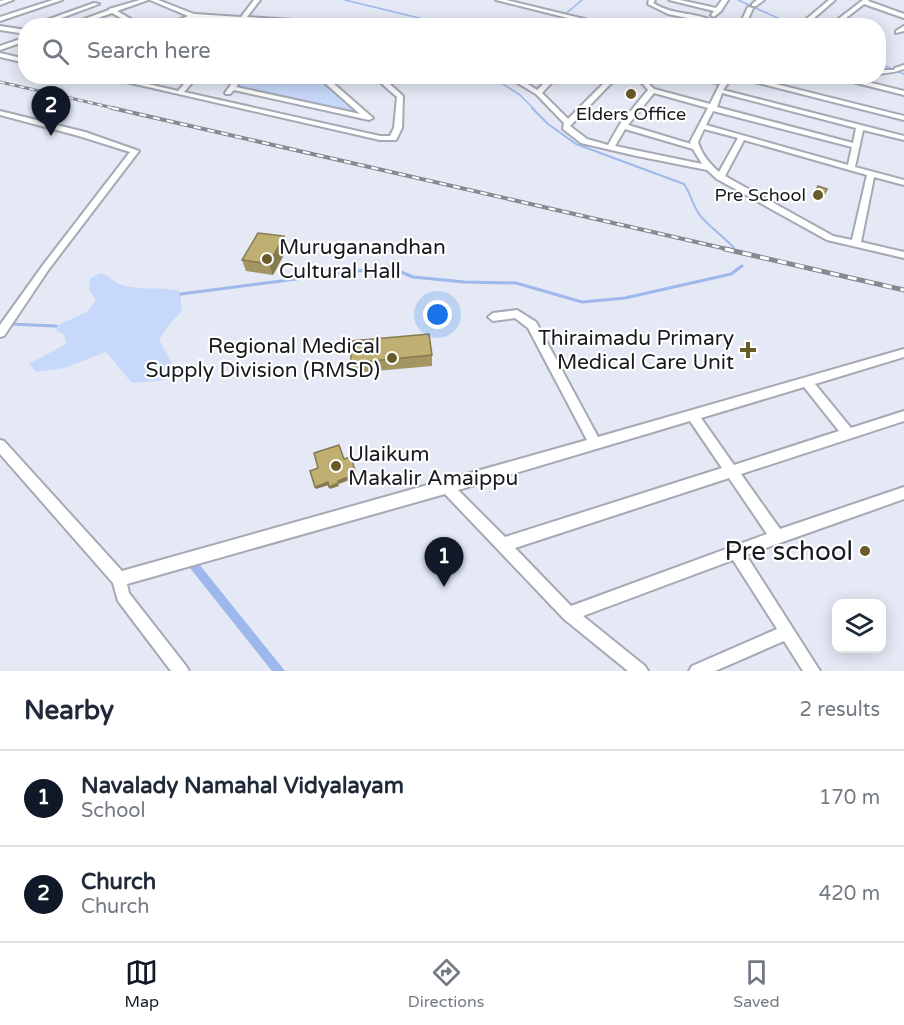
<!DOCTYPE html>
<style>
:root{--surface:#fff;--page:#f6f6f7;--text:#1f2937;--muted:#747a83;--line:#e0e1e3;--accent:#111827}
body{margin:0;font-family:"Varela Round",sans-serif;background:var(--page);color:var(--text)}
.controls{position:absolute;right:18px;bottom:18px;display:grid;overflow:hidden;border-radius:12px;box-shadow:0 3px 15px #0003}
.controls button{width:54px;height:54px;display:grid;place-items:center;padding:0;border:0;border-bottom:2px solid var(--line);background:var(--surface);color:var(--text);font:30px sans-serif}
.you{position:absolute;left:438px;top:315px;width:21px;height:21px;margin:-15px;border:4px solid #fff;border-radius:50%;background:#1a73e8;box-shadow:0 0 0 9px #1a73e833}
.badge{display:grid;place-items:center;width:39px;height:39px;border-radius:50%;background:var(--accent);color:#fff;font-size:20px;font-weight:700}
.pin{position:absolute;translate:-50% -50px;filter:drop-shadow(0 2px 3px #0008)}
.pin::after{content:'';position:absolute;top:32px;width:21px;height:18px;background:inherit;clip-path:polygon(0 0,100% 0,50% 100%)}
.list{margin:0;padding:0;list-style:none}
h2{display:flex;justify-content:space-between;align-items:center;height:78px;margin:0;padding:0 24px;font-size:26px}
h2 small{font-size:20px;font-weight:400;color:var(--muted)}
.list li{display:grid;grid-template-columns:39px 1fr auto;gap:18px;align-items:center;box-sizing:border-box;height:96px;padding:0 24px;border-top:2px solid var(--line)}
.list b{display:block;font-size:22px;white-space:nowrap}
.list p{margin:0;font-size:20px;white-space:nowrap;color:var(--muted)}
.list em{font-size:20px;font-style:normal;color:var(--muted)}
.icon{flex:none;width:33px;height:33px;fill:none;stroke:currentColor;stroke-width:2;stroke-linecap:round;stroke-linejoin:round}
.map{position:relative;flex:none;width:904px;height:671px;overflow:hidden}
.search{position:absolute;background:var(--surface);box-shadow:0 3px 15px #0003;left:18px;right:18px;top:18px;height:66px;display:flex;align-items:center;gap:15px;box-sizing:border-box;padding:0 21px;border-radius:24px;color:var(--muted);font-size:22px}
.sheet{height:270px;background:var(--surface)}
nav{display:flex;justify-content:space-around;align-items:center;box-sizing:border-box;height:84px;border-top:2px solid var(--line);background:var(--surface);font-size:16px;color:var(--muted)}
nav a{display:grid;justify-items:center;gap:3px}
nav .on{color:var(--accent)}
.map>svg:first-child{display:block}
</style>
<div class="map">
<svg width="904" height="671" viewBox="0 0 904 671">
<rect width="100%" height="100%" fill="#e4e9f5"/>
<g fill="#c7d9fb">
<polygon points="243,77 315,77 359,114 236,86"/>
<path d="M101 273C109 276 115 283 122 285 141 291 161 286 180 291L182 311 168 326 159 340 175 369 165 380 132 383 106 352 64 368 36 372 29 364 66 344 64 335 57 331 56 326 87 312 96 300 89 290 90 278Z"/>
</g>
<polygon fill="#9eb8ed" points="199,564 285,671 272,671 190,568"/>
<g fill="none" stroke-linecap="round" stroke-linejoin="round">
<g stroke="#9eb8ed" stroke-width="1.5">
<polyline points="345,0 452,26"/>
<polyline points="738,0 795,26"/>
<polyline points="551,26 582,0"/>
<polyline points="878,63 904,74"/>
<polyline points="490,76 520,95 534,109"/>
</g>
<path stroke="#9eb8ed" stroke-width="2" d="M532 108 548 124 576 144 684 184C691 194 692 204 699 214 706 224 724 237 734 248"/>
<g stroke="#9eb8ed" stroke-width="3">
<polyline points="181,294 389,267 413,277 464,282 516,283 582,302 625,298 731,274 742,266"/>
<polyline points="10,324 56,326"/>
</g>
<defs>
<g id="minor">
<polygon points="4,0 13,0 0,5 0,1"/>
<polygon points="53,0 62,0 0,21 0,17"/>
<polygon points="140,0 148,0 117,11 143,26 135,26 112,13 75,26 65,26 109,10 109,9"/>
<polygon points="150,0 158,0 194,14 241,17 254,0 260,0 247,17 311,21 317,26 244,21 240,26 234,26 238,20 194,18 173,26 163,26 188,16"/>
<polygon points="496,0 506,0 613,26 600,26"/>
<path d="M649 0H655L653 3C671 15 693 12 711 20L708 22 668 14 648 4Z"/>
<polygon points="669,0 680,0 716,8 722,0 728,0 721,11 714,17 711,15 714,11"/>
<polygon points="757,0 764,0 756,6 752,6 752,4"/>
<polygon points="829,0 835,0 805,26 798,26"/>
<polygon points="863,0 869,0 868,1 904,14 904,18 864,4 836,26 829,26"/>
<polygon points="94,3 99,4 40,26 30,26"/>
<polygon points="748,7 753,8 745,26 739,26"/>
<polygon points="781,21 786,22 784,26 778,26"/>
<polygon points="0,26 26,30 26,34 0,30"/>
<polygon points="904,26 904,31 896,33 896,31"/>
<polygon points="26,37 26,41 0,50 0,46"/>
<polygon points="0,53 26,59 26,63 0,57"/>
<path d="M904 65V69C895 72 889 73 878 74V70H894L895 68Z"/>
<polygon points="100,76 114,76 178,91 191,76 198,76 184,92 380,136 390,136 394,128 397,97 373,76 381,76 403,96 402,128 396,140 380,140"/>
<polygon points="237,76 244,76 236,87 360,114 317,76 325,76 373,118 369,120 234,90 230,94 226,94 225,93"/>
<path d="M506 76H515L537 90 551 76H558L542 93 568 119 611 76H618L570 126 587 139 608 145 620 124 648 90 642 83 624 76H635L643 80 645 76H651L649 84 654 89 710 104 720 84 694 76H707L722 80 723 76H730L728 83 723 90 904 136V140L863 130 855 167 904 180V185L874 177 861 242 904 252V258L827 240 717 179 707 170 637 156 581 143 563 129 564 123 536 94ZM654 93 708 108 690 142 691 144 628 125ZM722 93 856 128 853 143 717 107ZM713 111 852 147 848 165 706 125ZM625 129 693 149 702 164 615 146ZM704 129 738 138 719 172C709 163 702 155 698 142ZM744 140 867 175 852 240 833 236 725 176Z"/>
<polygon points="731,76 744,76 904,116 904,120"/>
<polygon points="829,76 843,76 904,91 904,95"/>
<polygon points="0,111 85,132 139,151 49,269 4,336 0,337 0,325 43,265 130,152 79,136 0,115"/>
<path d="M517 310 536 322 598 437 904 349V357L815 384 851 428 904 411V421L741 474 780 529 904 487V499L746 555 820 671H803L784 641 715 671H689L692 666 777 629 733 560 583 616 645 666 648 671H628L564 619 445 494 127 584 129 593 186 666 189 671H171L118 601 113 583 0 454V440L4 441 122 571 587 440 528 328 515 318 493 321 488 317 493 313ZM804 387 839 431 734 465 701 418ZM690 421 722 468 505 537 458 490ZM729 478 767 534 571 606 515 548Z"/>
</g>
</defs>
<use href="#minor" stroke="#a4a9b4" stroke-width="4"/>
<use href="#minor" fill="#fff" fill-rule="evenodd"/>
<defs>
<polyline id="rail-far2" points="0,82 118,109"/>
<polyline id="rail-far1" points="112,108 731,250"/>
<polyline id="rail" points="725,249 904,290"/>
</defs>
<use href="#rail-far2" stroke="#858991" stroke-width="3"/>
<use href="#rail-far1" stroke="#858991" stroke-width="4"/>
<use href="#rail" stroke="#858991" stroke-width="5"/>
<use href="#rail-far2" stroke="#fff" stroke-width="1.5" stroke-dasharray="5" stroke-linecap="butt"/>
<use href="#rail-far1" stroke="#fff" stroke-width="2" stroke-dasharray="7" stroke-linecap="butt"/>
<use href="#rail" stroke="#fff" stroke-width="3" stroke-dasharray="9" stroke-linecap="butt"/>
</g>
<g fill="#a49663">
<polygon points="818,186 823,197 821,201 811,198"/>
<polygon points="288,247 273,275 246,271 242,260"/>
<polygon points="432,355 432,366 353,373 351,363"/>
</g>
<g fill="#867a50">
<polygon points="284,236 288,247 273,275 269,264"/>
<polygon points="356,474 357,477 339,484 338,481"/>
<polygon points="328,482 329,485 316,489 315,487"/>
<polygon points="338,483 339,486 330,489 329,487"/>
</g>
<g fill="#bfaf73" stroke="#867a50" stroke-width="1.5">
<polygon points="818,186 827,189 823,197 814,194"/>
<polygon points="258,233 284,236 269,264 242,260"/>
<polygon points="429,334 432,355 351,363 351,341"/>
<polygon points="339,445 344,459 351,457 356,474 338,481 338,483 329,487 328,482 315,487 310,471 318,468 314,453"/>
</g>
<g fill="#685b28" stroke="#fff" stroke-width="2">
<circle cx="631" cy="94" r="6"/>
<circle cx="818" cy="195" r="6"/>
<circle cx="267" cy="259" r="6"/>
<path d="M745 341h6v6h6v6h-6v6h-6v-6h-6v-6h6z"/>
<circle cx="392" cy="358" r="6"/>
<circle cx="336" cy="466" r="6"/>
<circle cx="865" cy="551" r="6"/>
</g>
<g text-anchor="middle" stroke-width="4.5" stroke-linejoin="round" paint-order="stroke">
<g font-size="18" fill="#181a1e" stroke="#fff">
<text x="631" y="120">Elders Office</text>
<text x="806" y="201" text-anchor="end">Pre School</text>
</g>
<g font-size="21" fill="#181a1e" stroke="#fff" text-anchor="start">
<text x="279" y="254">Muruganandhan<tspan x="279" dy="24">Cultural Hall</tspan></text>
<text x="734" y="345" text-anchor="end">Thiraimadu Primary<tspan x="734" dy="24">Medical Care Unit</tspan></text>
<text x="380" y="353" text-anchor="end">Regional Medical<tspan x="380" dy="24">Supply Division (RMSD)</tspan></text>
<text x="348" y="461">Ulaikum<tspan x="348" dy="24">Makalir Amaippu</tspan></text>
</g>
<g font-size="26" fill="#181a1e" stroke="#fff" text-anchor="end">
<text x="853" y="560">Pre school</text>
</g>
</g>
</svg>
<div class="controls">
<button><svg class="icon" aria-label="layers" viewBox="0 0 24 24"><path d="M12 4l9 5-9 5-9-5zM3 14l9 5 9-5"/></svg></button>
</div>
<div class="you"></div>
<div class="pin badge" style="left:444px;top:587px">1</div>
<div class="pin badge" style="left:51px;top:136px">2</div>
<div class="search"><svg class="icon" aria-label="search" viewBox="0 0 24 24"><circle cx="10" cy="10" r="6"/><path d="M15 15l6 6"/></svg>Search here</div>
</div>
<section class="sheet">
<h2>Nearby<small>2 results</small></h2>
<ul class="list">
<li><span class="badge">1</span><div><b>Navalady Namahal Vidyalayam</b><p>School</p></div><em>170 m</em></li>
<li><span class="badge">2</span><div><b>Church</b><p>Church</p></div><em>420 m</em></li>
</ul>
</section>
<nav>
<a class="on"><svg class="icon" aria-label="map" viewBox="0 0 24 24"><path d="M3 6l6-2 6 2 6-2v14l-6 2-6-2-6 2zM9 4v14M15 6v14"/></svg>Map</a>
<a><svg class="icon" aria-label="directions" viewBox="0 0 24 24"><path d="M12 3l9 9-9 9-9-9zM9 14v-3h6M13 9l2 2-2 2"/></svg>Directions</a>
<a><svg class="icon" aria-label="saved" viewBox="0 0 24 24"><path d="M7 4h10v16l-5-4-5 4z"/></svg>Saved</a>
</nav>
